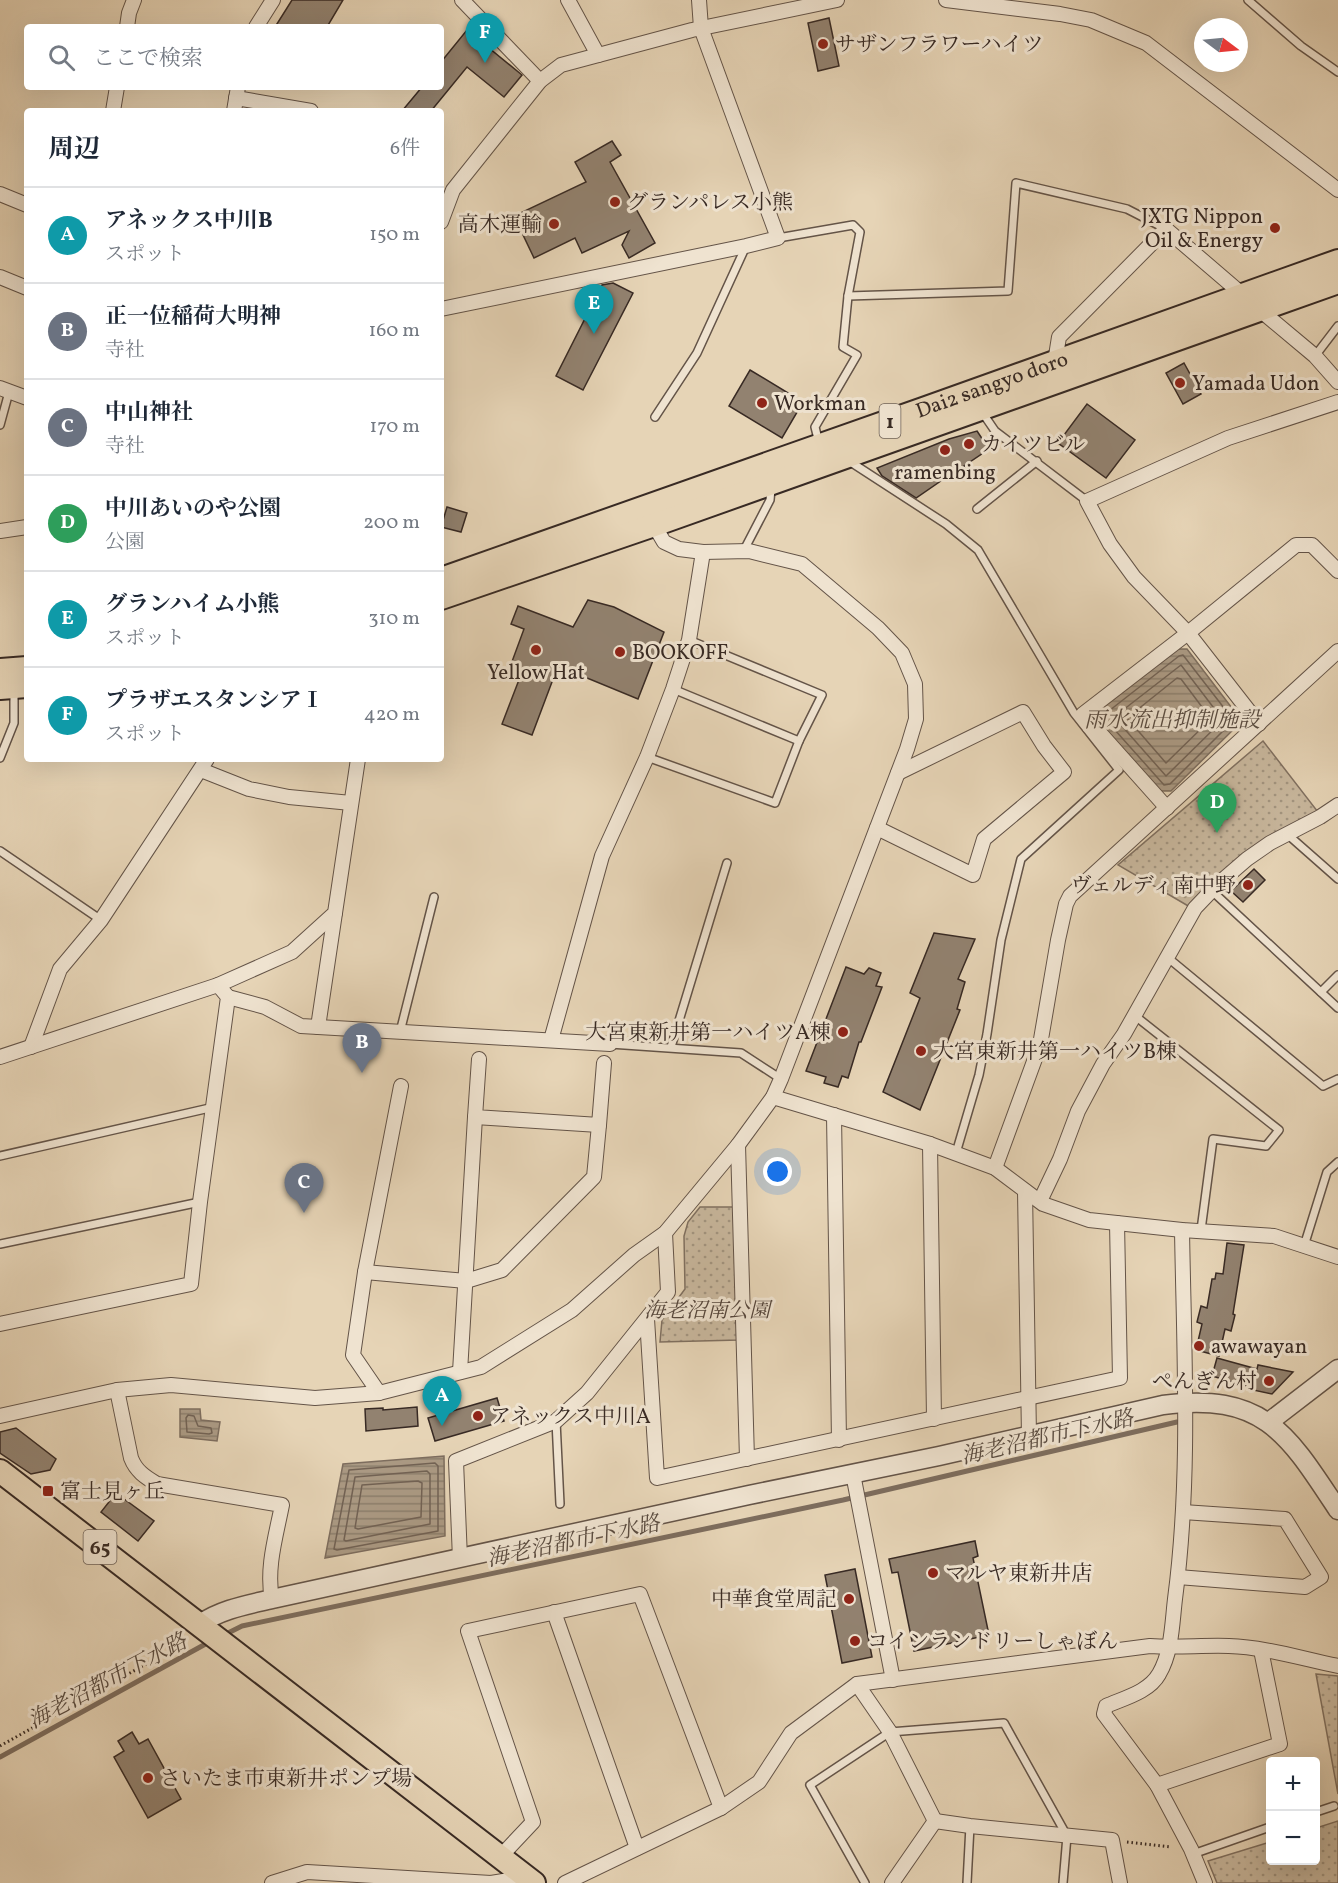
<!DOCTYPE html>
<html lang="ja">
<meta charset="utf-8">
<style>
:root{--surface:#fff;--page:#f6f6f7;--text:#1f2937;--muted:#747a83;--line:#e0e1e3;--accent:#8f2418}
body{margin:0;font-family:Vollkorn,"Noto Serif JP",serif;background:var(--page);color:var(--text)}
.controls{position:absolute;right:18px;bottom:18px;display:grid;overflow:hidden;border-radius:6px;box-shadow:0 6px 24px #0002}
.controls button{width:54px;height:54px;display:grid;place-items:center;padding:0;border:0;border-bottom:2px solid var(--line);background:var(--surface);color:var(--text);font:30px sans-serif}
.compass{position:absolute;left:1194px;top:18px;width:54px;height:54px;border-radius:50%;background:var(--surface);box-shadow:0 6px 24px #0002;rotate:106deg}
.you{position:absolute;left:778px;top:1172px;width:21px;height:21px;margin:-15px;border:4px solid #fff;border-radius:50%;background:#1a73e8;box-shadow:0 0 0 9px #1a73e833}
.badge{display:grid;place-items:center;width:39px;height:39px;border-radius:50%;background:var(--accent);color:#fff;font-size:20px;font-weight:700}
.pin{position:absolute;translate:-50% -50px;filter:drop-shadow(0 2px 3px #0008)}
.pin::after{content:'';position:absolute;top:32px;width:21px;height:18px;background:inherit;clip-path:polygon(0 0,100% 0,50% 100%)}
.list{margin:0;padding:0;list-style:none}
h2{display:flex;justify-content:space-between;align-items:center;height:78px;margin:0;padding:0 24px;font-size:26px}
h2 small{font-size:20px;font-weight:400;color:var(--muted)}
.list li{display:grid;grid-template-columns:39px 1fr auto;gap:18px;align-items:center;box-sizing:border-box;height:96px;padding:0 24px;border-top:2px solid var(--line)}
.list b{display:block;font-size:22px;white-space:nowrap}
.list p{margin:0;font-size:20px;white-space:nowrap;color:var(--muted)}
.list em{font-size:20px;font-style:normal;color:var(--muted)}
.icon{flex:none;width:33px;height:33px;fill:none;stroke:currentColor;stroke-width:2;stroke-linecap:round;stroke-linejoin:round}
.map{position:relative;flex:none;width:1338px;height:1883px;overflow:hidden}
.search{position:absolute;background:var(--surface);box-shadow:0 6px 24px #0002;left:24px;top:24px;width:420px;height:66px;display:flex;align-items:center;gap:15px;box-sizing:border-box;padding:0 21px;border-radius:6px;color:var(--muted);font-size:22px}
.panel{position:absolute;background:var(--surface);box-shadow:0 6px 24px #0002;left:24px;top:108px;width:420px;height:654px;border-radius:6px}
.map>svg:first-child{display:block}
</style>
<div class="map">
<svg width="1338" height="1883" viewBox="0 0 1338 1883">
<defs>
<pattern id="park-dots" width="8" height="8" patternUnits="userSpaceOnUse" patternTransform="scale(1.5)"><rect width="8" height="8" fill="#c8b79d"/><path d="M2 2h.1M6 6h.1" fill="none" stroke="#a39580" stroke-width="1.8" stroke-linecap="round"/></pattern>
<pattern id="water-rules" width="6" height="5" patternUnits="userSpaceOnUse" patternTransform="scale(1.5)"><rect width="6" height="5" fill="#ab9a84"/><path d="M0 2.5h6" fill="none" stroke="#8c7e6c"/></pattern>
</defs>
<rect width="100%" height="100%" fill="#e6d4b6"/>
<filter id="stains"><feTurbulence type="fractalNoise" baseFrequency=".00333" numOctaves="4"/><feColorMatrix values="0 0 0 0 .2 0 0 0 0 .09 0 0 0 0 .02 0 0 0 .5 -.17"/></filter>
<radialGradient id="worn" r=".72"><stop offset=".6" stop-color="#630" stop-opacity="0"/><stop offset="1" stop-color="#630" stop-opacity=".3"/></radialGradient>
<g fill="url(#park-dots)" stroke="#807060" stroke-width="1.5">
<polygon points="1263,741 1318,812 1190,907 1118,865"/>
<polygon points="700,1207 737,1207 739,1340 660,1342 662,1320 685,1289 684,1236 688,1222"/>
<polygon points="1316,1674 1338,1676 1338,1794"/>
<polygon points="1338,1821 1338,1883 1217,1883 1208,1861 1270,1842 1270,1860 1316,1860 1316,1828"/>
</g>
<g fill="url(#water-rules)" stroke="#7d6d5e" stroke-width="1.5">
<polygon points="1178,649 1187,649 1238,716 1238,725 1171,791 1161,791 1098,721 1100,710"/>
<polygon points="180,1409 200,1409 201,1420 220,1422 217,1441 180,1437"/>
<polygon points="444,1456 445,1536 325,1558 343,1464"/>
</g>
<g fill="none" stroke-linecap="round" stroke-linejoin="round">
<g stroke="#726254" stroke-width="1.5">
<polygon points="1183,655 1231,717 1232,722 1170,784 1164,785 1106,720 1105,714 1179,656"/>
<polygon points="1181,665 1223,720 1166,776 1114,717"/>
<polygon points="1177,678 1181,679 1211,719 1166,763 1127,718"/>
<polygon points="188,1415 194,1416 198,1426 211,1428 212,1433 209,1434 187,1432 186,1418"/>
<polygon points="435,1463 438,1466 438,1531 337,1550 334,1549 349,1470"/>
<polygon points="427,1471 430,1474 430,1524 346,1541 344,1540 355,1477"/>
<polygon points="418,1481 422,1483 421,1517 358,1529 355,1528 362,1485"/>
</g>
<g stroke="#7d6d5e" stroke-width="5">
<polyline points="222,1636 242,1626 843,1500 1177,1422"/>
<polyline points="0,1757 211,1641"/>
</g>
</g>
<g fill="#928270" stroke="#382a24" stroke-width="1.5">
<polygon points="292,0 343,0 327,27 275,27"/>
<polygon points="829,18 839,66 818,71 808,23"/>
<polygon points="467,30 522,75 504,97 467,67 431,111 402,111 422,87 441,87 441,62"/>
<polygon points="612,141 621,155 610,162 655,243 629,258 622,245 629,231 582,253 575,238 534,258 514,216 586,182 575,162"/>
<polygon points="613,283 633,293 583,390 556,376 602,285"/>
<polygon points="1184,363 1201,394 1183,404 1166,373"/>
<polygon points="750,370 803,402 782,438 729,406"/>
<polygon points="1087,404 1135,440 1106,478 1058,443"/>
<polygon points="977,431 989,449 964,466 966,470 954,479 951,474 916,498 882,476 877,468 949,439"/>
<polygon points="447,507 467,513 461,532 441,527"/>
<polygon points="588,600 614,607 664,632 638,699 558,666 532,735 502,724 522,672 510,667 524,629 511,624 518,606 573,627"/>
<polygon points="1254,869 1265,880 1243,902 1231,891"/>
<polygon points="934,933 975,939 958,979 965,982 957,1009 960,1010 920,1110 883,1092 920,998 910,993"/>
<polygon points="846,967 864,974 869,968 881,973 876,986 882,987 861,1042 859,1042 848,1078 842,1076 838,1087 824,1083 826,1077 806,1071"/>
<polygon points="1227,1243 1244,1245 1233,1314 1235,1315 1231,1331 1225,1329 1219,1356 1196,1350 1202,1324 1197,1322 1201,1306 1207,1308 1212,1279 1215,1279 1216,1273 1223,1274"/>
<polygon points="1217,1358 1257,1369 1258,1365 1293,1372 1272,1394 1253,1390 1253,1388 1212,1376"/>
<polygon points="497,1398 504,1421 435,1441 428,1418"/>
<polygon points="417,1407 418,1426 366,1431 365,1409 383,1408 383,1410"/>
<polygon points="16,1428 56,1459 50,1470 31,1474 0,1453 0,1432"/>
<polygon points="116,1493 154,1521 138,1541 101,1512"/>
<polygon points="975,1541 978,1556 973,1558 989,1635 914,1651 898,1572 892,1573 889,1559"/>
<polygon points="855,1569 872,1657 842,1663 825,1575"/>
<polygon points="132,1732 139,1744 148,1739 181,1799 148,1818 114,1757 124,1751 118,1741"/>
</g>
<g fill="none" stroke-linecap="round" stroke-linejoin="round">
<defs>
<g id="service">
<polyline points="1248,0 1301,46 1338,72"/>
<polyline points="778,238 853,225 860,232 848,296 843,347 857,355 815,427 819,443"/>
<polyline points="848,296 1008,291 1016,183 1127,209 1166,229"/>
<polyline points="1315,356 1338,326"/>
<polyline points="982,412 995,431 1087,501"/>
<polyline points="655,417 697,353 746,246"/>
<polyline points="0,425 9,392"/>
<polyline points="849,461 946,524 978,550 1074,713 1119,770 1021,859 1001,940 987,1034 979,1075 956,1153"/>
<polyline points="977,509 1037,461"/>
<polyline points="744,550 770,500 771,489"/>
<polyline points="673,689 799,741"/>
<polyline points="647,757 775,803 799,741 822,695 689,640"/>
<polyline points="0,758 14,723 14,690"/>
<polyline points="1287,834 1338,879"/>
<polyline points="0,851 101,920"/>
<polyline points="1212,891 1338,1008"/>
<polyline points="1167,957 1323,1086 1338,1079"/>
<polyline points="1321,992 1338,975"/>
<polyline points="1134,1015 1279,1130 1266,1146 1213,1139 1201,1230"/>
<polyline points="400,1032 434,897"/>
<polyline points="610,1044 741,1053 781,1079"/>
<polyline points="671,1047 727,863"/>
<polyline points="0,1156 214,1107"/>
<polyline points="0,1244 200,1202"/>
<polyline points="1304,1246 1327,1172 1338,1162"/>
<polyline points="556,1421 560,1504"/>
<polyline points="1316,1812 1334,1806"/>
<polyline points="1193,1854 1270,1827"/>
<polyline points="865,1883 810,1785 890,1732 1004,1723 1067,1836 1063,1883"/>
<polyline points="967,1883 970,1826"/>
</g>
<g id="minor">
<polyline points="462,0 540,81"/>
<polyline points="568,0 598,55"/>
<polyline points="946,0 1060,14 1091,20 1146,43 1338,190"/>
<polyline points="127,27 129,13 134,0"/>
<polyline points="256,27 273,0"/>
<polyline points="236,98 311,111"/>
<polyline points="113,111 117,87"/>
<polyline points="234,111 238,87"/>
<polyline points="0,194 27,205"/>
<polyline points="441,222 453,190 540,81 561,65 692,30 837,0"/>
<polyline points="0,277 27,288"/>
<polyline points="441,309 746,246 778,238 701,28 699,0"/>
<polyline points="1260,310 1315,356 1338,382"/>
<polyline points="1055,362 1059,337 1166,229 1243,295"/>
<polyline points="0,388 27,398"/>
<polyline points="0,531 27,527"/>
<polyline points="1259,724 1188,633 1134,577 1110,544 1087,501 1228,438 1338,402"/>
<polyline points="201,770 249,789 289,797 351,803"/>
<polyline points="1167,808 1083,714 1188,633 1296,545 1312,545 1338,571"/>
<polyline points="877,828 973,875 984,839 1064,772 1044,746 1023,712 898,773"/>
<polyline points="228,997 265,1007 301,1026 610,1044"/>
<polyline points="318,1027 335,913"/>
<polyline points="551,1040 602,856 647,757 673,689 689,640 703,552"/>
<polyline points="31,1047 60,969 101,920 207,759"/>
<polyline points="0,1057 218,985 292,952 335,913 358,759"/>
<polyline points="479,1059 475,1117 599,1125 604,1063"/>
<polyline points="773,1097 930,1144 995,1168 1043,1204 1089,1220 1182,1230 1274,1236 1338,1257"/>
<polyline points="834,1115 839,1440"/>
<polyline points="930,1144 934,1419"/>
<polyline points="738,1145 747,1459"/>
<polyline points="995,1168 1040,1045 1058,940 1066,904 1070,896 1338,651"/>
<polyline points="1025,1191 1029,1436"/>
<polyline points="1040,1201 1060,1159 1078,1111 1103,1064 1124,1034 1195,908 1218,884 1247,859 1270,843 1320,817 1338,805"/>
<path d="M1182 1230C1184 1353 1191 1477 1175 1599 1172 1624 1172 1652 1159 1674 1149 1692 1124 1698 1106 1706L1104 1714 1157 1785 1191 1849 1205 1883"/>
<polyline points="365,1272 466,1281 502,1270 594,1177 599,1125"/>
<polyline points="647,1319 657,1478 1120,1378 1117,1223"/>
<polyline points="0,1324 191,1284 200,1202 228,997 218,985"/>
<polyline points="460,1372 475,1117"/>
<path d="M117 1390 131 1458C136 1471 145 1477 157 1484L282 1505C276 1536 266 1568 272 1599"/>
<polyline points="379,1393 353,1355 365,1272 401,1086"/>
<polyline points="0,1416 117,1390 171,1385 315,1398 379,1393 481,1367 572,1310 634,1255 665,1233 738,1145 773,1097 781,1079 907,749 916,719 915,684 902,653 878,628 802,564 749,551 703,552 679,549 664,542 654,525"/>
<polyline points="853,1474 893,1680"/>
<polyline points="460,1559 456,1461 556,1421 587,1393 668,1292 665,1233"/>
<polyline points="1178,1577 1305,1587 1321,1577 1285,1519 1183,1512"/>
<polyline points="554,1612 637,1848"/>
<polyline points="857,1684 890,1732 935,1821"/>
<polyline points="1157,1785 1280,1744 1261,1650"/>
<polyline points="500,1857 533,1822 468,1631 640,1594 721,1808"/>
<polyline points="272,1883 307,1872 491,1883 526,1877"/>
<path d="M565 1883 721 1808 759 1782 791 1733 857 1684 1150 1646C1177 1648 1203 1645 1229 1646 1265 1647 1303 1659 1338 1666"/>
<polyline points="892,1883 935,1821 970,1826 1112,1840 1120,1883"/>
</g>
<g id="tertiary">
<polyline points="1269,1422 1338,1369"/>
<path d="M200 1624C222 1609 247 1605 272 1599L749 1495 939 1456 1163 1405C1264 1392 1288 1434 1338 1510"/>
</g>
<g id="primary">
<path id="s1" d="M441 579 923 409 1338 261"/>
<polyline points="441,598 654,525 1338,282"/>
<polyline points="0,670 27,668"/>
<polyline points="0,688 27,686"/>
<polyline points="0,1471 534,1883"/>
</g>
</defs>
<use href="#service" stroke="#645448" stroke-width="10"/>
<use href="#minor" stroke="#645448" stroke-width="16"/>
<use href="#tertiary" stroke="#645448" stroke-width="21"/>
<use href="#primary" stroke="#382a24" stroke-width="26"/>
<g stroke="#382a24" stroke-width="3" stroke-dasharray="1.5 3" stroke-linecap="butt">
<polyline points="0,1746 187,1641"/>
<polyline points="1127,1842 1171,1847"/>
</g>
<use href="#service" stroke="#efe3d0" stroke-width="7"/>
<use href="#minor" stroke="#efe3d0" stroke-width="14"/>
<use href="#tertiary" stroke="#efe3d0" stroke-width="18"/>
<use href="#primary" stroke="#e6d4b6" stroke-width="22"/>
</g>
<g fill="#8f2418" stroke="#efe3d0" stroke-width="2">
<circle cx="823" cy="44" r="6"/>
<circle cx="615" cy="202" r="6"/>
<circle cx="554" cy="224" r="6"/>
<circle cx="1275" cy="228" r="6"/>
<circle cx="1180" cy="383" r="6"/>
<circle cx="762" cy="403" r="6"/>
<circle cx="969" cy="444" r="6"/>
<circle cx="945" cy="450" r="6"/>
<circle cx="536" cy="650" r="6"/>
<circle cx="620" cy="652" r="6"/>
<circle cx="1248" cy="885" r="6"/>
<circle cx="843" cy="1032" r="6"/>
<circle cx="921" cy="1051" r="6"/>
<circle cx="1199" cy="1346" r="6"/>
<circle cx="1269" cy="1381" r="6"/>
<circle cx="478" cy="1416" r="6"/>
<rect x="42" y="1485" width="12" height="12" rx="3"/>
<circle cx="933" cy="1573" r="6"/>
<circle cx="849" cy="1599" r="6"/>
<circle cx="855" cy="1641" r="6"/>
<circle cx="148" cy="1778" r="6"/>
</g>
<g text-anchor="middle" stroke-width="6" stroke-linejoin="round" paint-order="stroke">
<g fill="#efe3d0" stroke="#6f6258" stroke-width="1.5">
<rect x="879.5" y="404" width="21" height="34" rx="4.5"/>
<rect x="83.5" y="1530" width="33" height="34" rx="4.5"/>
</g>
<g font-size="20" font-weight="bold" fill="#382a24">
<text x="890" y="428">1</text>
<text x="100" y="1554">65</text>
</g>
<g font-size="21" fill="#382a24" stroke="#efe3d0" text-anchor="start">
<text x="835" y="51">サザンフラワーハイツ</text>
<text x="627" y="209">グランパレス小熊</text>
<text x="1263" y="223" text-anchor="end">JXTG Nippon<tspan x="1263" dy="24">Oil &amp; Energy</tspan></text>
<text x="542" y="231" text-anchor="end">高木運輸</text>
<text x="1192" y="390">Yamada Udon</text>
<text x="774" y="410">Workman</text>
<text x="981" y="451">カイツビル</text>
<text x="945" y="479" text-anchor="middle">ramenbing</text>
<text x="632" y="659">BOOKOFF</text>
<text x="536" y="679" text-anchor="middle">Yellow Hat</text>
<text x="1236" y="892" text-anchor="end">ヴェルディ南中野</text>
<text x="831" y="1039" text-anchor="end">大宮東新井第一ハイツA棟</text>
<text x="933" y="1058">大宮東新井第一ハイツB棟</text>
<text x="1211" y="1353">awawayan</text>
<text x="1257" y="1388" text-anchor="end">ぺんぎん村</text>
<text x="490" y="1423">アネックス中川A</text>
<text x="60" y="1498">富士見ヶ丘</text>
<text x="945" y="1580">マルヤ東新井店</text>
<text x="837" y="1606" text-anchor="end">中華食堂周記</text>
<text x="867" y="1648">コインランドリーしゃぼん</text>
<text x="160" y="1785">さいたま市東新井ポンプ場</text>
</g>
<g font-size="21" fill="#382a24" stroke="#efe3d0">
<text dy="7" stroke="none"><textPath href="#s1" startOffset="584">Dai2 sangyo doro</textPath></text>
</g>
<g font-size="21" font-style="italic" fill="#55463c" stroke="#efe3d0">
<text x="707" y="1317">海老沼南公園</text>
</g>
<g font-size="22" font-style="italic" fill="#5a4c41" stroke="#efe3d0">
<text x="1172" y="727">雨水流出抑制施設</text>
<text transform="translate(1047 1436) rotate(-13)" y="8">海老沼都市下水路</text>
<text transform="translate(573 1540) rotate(-12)" y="8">海老沼都市下水路</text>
<text transform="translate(107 1680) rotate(-28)" y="8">海老沼都市下水路</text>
</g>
</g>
<rect width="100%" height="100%" filter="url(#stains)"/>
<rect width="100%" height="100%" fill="url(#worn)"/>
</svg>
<div class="controls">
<button>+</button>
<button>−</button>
</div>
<svg class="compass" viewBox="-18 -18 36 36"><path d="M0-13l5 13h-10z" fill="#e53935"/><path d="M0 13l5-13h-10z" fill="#747a83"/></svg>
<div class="you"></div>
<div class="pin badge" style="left:442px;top:1426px;background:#0f9aa8">A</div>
<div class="pin badge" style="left:362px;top:1073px;background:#6b7280">B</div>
<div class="pin badge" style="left:304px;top:1213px;background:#6b7280">C</div>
<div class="pin badge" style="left:1217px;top:833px;background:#2e9e5b">D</div>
<div class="pin badge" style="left:594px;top:334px;background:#0f9aa8">E</div>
<div class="pin badge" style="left:485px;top:63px;background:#0f9aa8">F</div>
<div class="search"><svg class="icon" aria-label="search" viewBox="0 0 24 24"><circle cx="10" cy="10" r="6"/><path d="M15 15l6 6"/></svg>ここで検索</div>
<section class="panel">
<h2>周辺<small>6件</small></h2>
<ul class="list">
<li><span class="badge" style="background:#0f9aa8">A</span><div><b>アネックス中川B</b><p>スポット</p></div><em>150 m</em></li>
<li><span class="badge" style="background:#6b7280">B</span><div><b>正一位稲荷大明神</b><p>寺社</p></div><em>160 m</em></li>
<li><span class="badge" style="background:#6b7280">C</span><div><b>中山神社</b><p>寺社</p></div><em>170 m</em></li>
<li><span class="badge" style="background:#2e9e5b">D</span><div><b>中川あいのや公園</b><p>公園</p></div><em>200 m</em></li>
<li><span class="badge" style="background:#0f9aa8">E</span><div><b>グランハイム小熊</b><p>スポット</p></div><em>310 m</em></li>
<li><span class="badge" style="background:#0f9aa8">F</span><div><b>プラザエスタンシアⅠ</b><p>スポット</p></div><em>420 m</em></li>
</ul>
</section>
</div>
